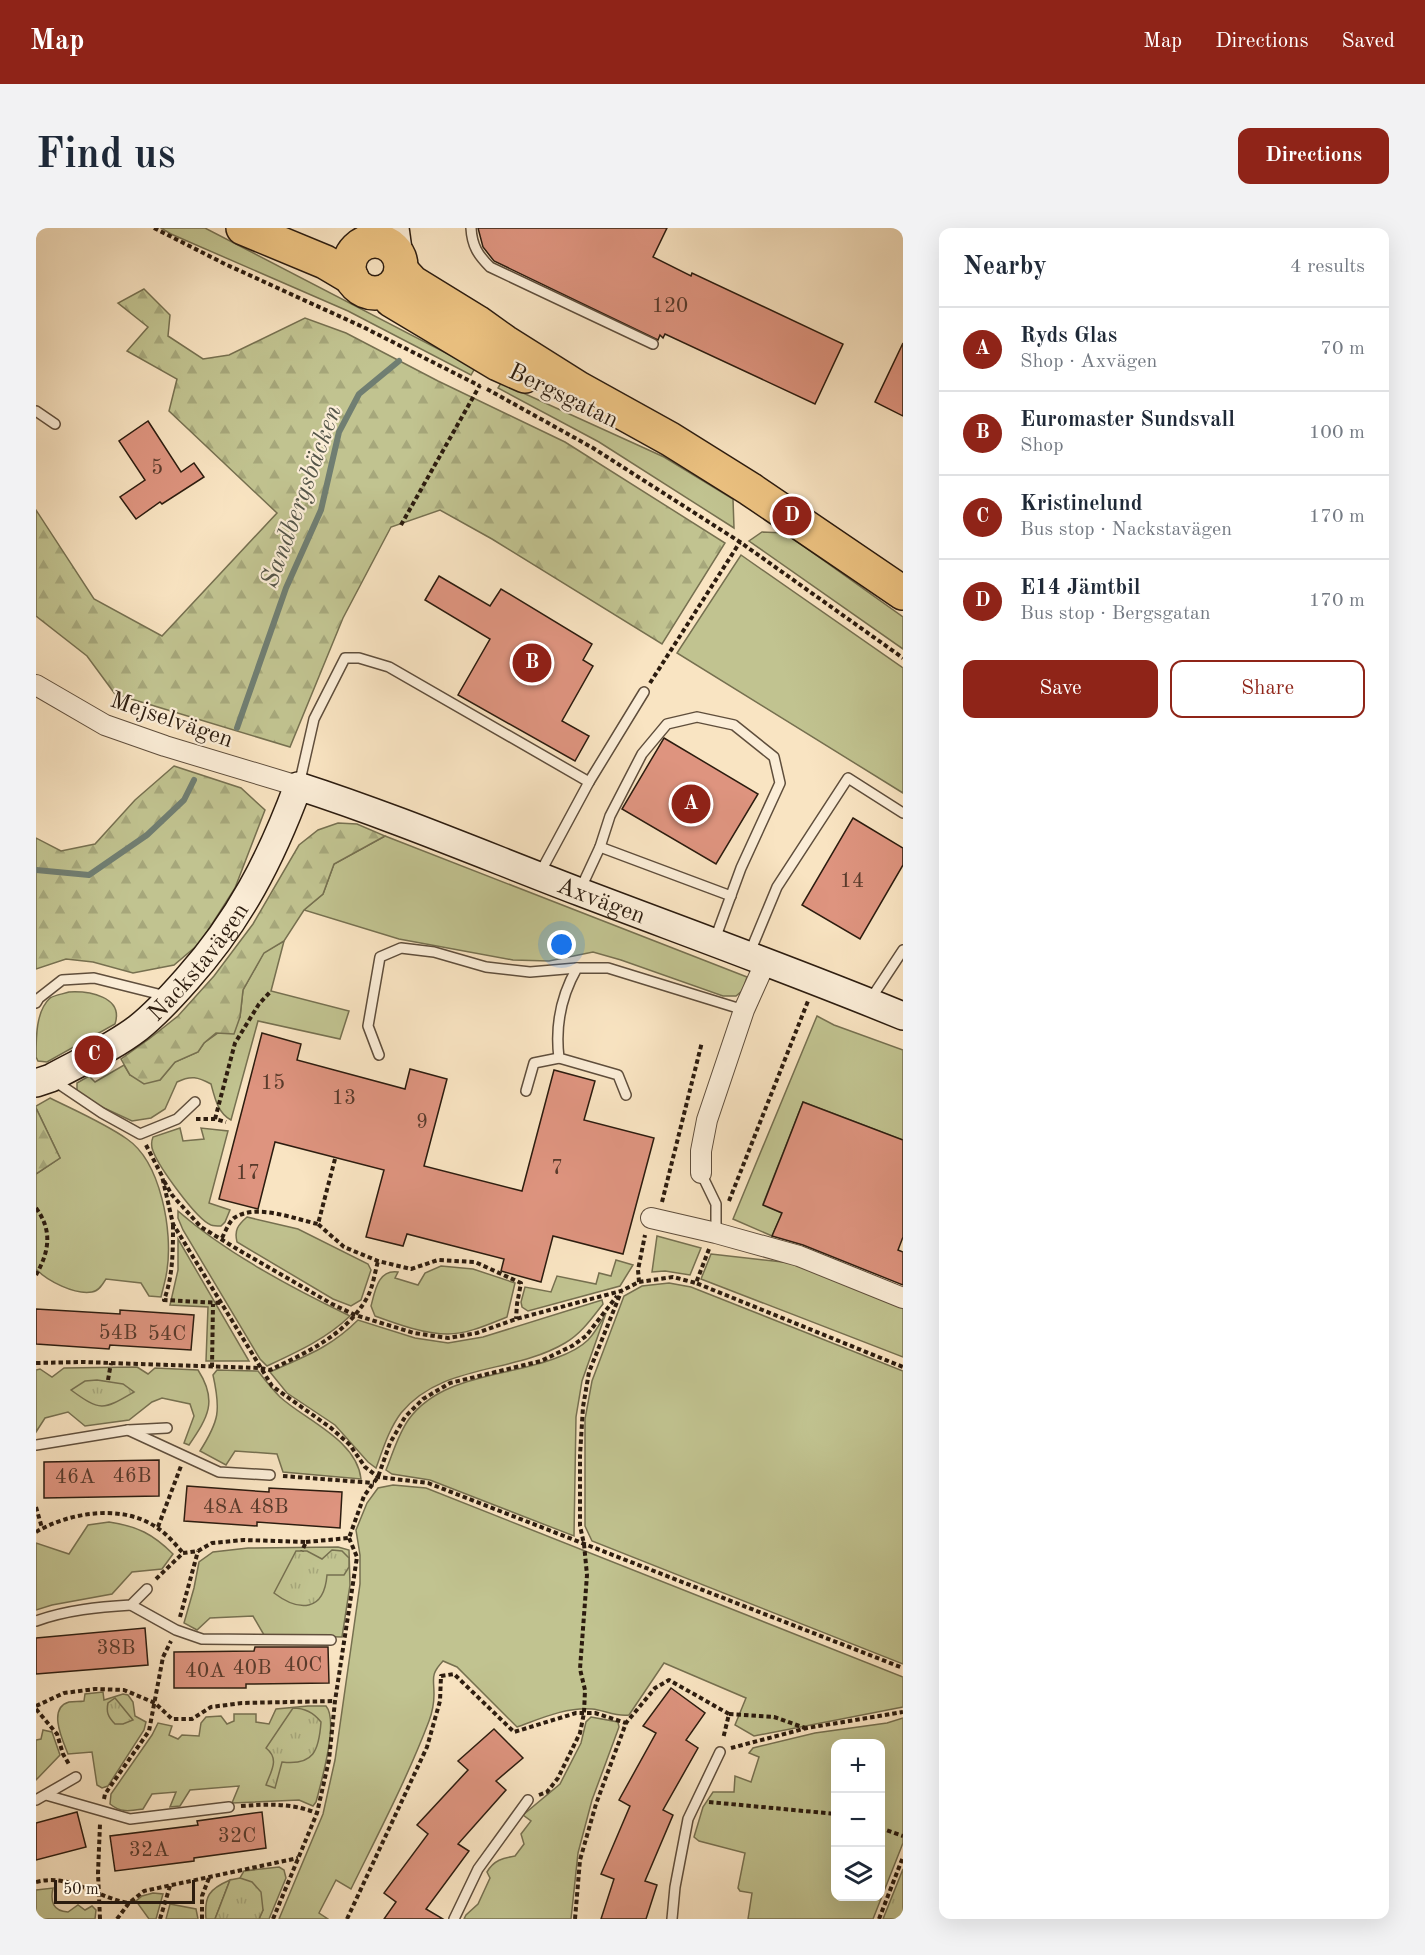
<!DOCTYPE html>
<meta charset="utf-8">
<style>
:root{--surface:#fff;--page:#f2f2f3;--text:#1f2937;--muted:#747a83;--line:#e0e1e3;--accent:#8f2418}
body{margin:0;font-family:"Old Standard TT",serif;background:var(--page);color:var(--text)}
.controls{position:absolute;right:18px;bottom:18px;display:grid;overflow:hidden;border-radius:12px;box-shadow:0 6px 24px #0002}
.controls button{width:54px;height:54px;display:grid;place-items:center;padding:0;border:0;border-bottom:2px solid var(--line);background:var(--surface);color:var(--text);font:30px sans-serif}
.scale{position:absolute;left:18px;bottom:15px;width:141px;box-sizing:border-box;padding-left:6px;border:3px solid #2c1c0f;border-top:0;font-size:16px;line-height:21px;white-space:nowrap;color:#2c1c0f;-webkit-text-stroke:4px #fbedd7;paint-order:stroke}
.you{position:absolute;left:526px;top:717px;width:21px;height:21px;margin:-15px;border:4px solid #fff;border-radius:50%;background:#1a73e8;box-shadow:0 0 0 9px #1a73e833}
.badge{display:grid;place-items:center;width:39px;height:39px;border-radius:50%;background:var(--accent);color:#fff;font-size:20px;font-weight:700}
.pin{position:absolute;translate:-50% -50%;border:3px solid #fff;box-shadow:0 2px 6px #0006}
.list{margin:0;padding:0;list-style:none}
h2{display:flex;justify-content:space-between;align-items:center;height:78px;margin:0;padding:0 24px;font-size:26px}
h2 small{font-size:20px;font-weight:400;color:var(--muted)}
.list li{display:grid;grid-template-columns:39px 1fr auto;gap:18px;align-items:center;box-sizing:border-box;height:84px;padding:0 24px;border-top:2px solid var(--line)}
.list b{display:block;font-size:22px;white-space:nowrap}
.list p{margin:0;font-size:20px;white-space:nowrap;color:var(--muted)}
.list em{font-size:20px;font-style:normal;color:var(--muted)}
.actions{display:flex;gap:12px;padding:18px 24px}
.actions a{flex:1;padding:14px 0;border:2px solid var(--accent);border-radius:12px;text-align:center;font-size:21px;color:var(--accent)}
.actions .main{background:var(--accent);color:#fff}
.icon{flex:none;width:33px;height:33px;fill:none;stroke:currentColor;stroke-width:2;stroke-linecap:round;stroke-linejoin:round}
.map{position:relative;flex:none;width:867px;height:1691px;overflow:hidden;border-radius:12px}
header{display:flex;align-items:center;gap:36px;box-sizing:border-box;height:84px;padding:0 30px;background:var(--accent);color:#fff}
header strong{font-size:28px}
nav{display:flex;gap:33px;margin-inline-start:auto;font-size:21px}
.intro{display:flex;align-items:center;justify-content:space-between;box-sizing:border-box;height:144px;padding:0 36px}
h1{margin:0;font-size:42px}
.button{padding:15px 27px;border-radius:12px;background:var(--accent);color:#fff;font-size:21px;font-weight:700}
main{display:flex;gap:36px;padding:0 36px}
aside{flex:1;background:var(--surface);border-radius:12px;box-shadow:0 6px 24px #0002}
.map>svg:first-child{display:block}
</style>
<header>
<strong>Map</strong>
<nav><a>Map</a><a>Directions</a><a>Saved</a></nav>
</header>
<div class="intro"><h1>Find us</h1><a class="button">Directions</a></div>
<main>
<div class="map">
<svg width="867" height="1691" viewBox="0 0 867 1691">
<defs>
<pattern id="forest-firs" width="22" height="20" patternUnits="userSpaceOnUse" patternTransform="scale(1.5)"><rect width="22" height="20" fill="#c1c390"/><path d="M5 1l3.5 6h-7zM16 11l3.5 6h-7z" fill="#a6a77b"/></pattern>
<pattern id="park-tufts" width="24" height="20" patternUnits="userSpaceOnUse" patternTransform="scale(1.5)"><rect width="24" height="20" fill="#c1c390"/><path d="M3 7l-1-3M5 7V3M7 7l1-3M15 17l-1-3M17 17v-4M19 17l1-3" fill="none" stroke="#a6a77b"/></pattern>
</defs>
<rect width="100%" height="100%" fill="#f9e4c2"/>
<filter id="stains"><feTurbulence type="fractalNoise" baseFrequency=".00333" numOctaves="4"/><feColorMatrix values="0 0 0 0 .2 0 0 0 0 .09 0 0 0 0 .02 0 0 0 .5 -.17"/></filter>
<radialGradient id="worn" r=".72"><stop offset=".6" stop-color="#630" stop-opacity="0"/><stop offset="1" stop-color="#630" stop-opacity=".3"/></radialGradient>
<g fill="#c1c390" stroke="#767050" stroke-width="1.5" fill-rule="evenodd">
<polygon points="125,0 169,0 439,140 435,147 312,83 135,6"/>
<polygon points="465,155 628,229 697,271 698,300 563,214 462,160"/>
<polygon points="726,304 749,305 867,389 867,421 713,313"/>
<polygon points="705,327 867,440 867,565 641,425"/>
<polygon points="349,608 711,749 707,762 700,768 687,768 585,732 557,724 513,733 477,732 363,711 268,682 287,666 298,636"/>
<path d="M248 713 235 763 313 783 304 811 222 793 195 892C182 885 179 871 175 856 162 849 155 847 141 854L129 881 115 890 96 893 53 873 41 864V855L53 848 59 854 88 837 94 847 124 852 139 834 162 824 168 815 204 789 207 762 228 724Z"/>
<path d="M33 764C52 763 88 768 79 796L11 834 2 833 0 829C0 809 0 783 14 770 19 767 27 766 33 764Z"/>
<polygon points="781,788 798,797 867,822 867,912 767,874 727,976 746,985 736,1008 697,991"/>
<path d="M14 870C40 883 68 895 91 911 125 934 137 1004 131 1042 130 1051 127 1060 125 1069L113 1068 105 1055 70 1051C67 1056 63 1063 56 1064 39 1067 11 1053 0 1041V946L24 930 0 880V878Z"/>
<path d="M144 900 147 913 168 911 165 900 192 903 173 975 194 982 189 994 185 998C182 998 178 998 175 997 160 991 123 939 117 923 115 918 115 914 117 909Z"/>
<path d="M142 983C190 1025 256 1060 314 1088 290 1111 261 1124 231 1138L224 1131 147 1002 142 990Z"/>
<path d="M211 989 262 1001 332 1036 335 1042 325 1072 315 1078 297 1071 201 1014C198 1002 202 997 211 989Z"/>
<polygon points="621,1008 665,1020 654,1047 629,1043 616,1044"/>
<polygon points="142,1011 213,1133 170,1133 172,1079 134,1077 142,1042"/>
<polygon points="675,1026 756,1035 867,1078 867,1129 665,1051"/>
<polygon points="580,1032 597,1037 584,1058 492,1083 486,1079 485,1074 489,1059 515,1064 521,1048 560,1056 563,1045 575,1048"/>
<path d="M405 1038 437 1041 479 1055 471 1089C453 1096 432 1106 412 1106 388 1106 361 1096 339 1088L335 1078C339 1063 342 1041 362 1044L359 1050 382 1057 389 1045Z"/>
<polygon points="633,1055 655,1059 867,1143 867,1436 556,1313 549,1298 549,1191 556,1153 588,1068 606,1058"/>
<path d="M566 1072 567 1076C556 1090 545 1106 529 1115 477 1146 406 1135 365 1185 353 1201 347 1221 340 1240L332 1234 299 1197 251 1165 234 1144C269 1128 294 1120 322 1092L379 1110 412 1115 447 1109Z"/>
<path d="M570 1085 546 1153 540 1189 538 1308 394 1252 356 1246 350 1242C357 1225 362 1206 373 1191 406 1146 472 1149 520 1130 531 1126 543 1121 552 1112 559 1105 565 1094 570 1085Z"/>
<path d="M101 1139 112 1146 119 1140 162 1142C182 1173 172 1189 153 1217L148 1215 158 1188 154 1176 126 1170 116 1174 93 1192 49 1198 32 1184 9 1190 0 1204V1142L4 1141 16 1149 28 1140Z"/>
<path d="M181 1142 222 1143C229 1152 236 1161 244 1169 269 1192 321 1212 325 1251L247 1244 241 1226 199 1223 190 1237 164 1223C183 1193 185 1183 177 1147Z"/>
<path d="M357 1257 390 1260 867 1449V1479L718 1508 699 1497 710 1470 628 1435 593 1487C580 1489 568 1482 556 1481 530 1479 506 1490 481 1499L421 1439 407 1433C394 1447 398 1450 398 1466 398 1475 396 1485 393 1493 371 1551 342 1606 315 1661L300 1652 283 1685 292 1691H243L287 1586 299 1532 324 1356V1327L320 1302 331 1275 342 1260Z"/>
<path d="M73 1294C101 1298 117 1306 137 1326L126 1341 96 1344 76 1366 16 1377 0 1382V1315L33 1326 52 1297Z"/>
<polygon points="302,1319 313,1322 314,1357 306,1409 228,1407 217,1388 174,1390 161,1402 148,1395 158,1360 163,1334 177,1324 212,1320"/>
<path d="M67 1464 68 1472 87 1466 92 1467 97 1474 99 1488 110 1494 108 1502 72 1558 66 1560 61 1557 56 1524 32 1526C27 1513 11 1480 33 1474 38 1473 44 1474 48 1473L49 1466Z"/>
<path d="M272 1478H290C303 1493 285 1555 280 1574L277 1578 263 1572 196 1575 203 1558 154 1562 144 1578 134 1579 140 1564 116 1566 107 1581C94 1583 85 1585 74 1576L75 1566 116 1507 122 1495 136 1498 133 1507 142 1511 146 1507 163 1508 165 1495 170 1489 185 1488 191 1496 198 1493V1486H220V1494L233 1496 240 1481Z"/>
<path d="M555 1489 582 1494 583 1499 556 1572 542 1625 535 1691H428L430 1687 442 1676 454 1650 451 1644C458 1632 467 1630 479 1628L488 1616 485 1606 495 1593 487 1587 524 1556 545 1515 550 1494Z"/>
<path d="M867 1490V1615L837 1691H712L716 1665 704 1663 702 1660 709 1625 663 1613 658 1609 667 1579 677 1564H698L699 1548 715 1554 723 1529 713 1525 717 1520 779 1505 851 1495ZM800 1516H844V1668H800Z"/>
<polygon points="7,1502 16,1504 24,1527 0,1552 0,1512 5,1511"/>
<polygon points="243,1639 248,1642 250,1650 233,1691 223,1691 227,1682 204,1650 208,1643"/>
<path d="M194 1652 179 1691H170C168 1668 173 1661 194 1652Z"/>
<path d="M17 1660C14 1674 17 1683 32 1684L42 1677 49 1682 56 1678 60 1682 59 1691H0V1662Z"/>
<polygon points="117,1665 127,1666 120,1691 113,1691 100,1673 106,1668"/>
<polygon points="134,1676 160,1681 162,1691 130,1691"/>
</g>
<g fill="url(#forest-firs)" stroke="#767050" stroke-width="1.5">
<polygon points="108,61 134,87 132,108 167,131 193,127 269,90 310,105 402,153 529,214 689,315 626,416 456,311 404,282 355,299 307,390 254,519 79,466 51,428 0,388 0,282 58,371 126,408 241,285 133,183 141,151 91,123 112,99 82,75"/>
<polygon points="138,538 205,560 229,582 199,660 164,715 138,737 97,745 57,734 30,731 0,741 0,610 25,623 59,616 99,572"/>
<polygon points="302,595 321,596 349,608 298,636 287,666 268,682 248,713 228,725 207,762 204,789 198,806 180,805 168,815 162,824 139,834 124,852 108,856 94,847 85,831 113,811 142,788 178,748 217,696 263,617 282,602"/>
<polygon points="0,880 24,930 0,946"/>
</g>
<g fill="url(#park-tufts)" stroke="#767050" stroke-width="1.5">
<path d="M61 1152 87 1156 98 1164C67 1182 65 1184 35 1162L49 1153Z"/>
<path d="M296 1322 306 1323 313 1330V1339L308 1347H291C288 1384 263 1384 238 1365L260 1323H271L286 1331Z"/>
<path d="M79 1470 97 1492 87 1496H79C72 1489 70 1484 72 1475Z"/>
<path d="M257 1480C269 1480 278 1485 285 1494 283 1522 278 1538 246 1534L239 1560 230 1557C235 1543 244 1531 230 1520Z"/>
<polygon points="867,1641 867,1691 847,1691"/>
<polygon points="204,1650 216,1654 225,1664 227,1682 223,1691 179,1691 194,1652"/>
</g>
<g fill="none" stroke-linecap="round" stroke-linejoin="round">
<g stroke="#707e72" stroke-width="6">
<polyline points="201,500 250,360 285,282 303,204 323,166 363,133"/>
<polyline points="0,642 53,647 111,607 148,572 158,552"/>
</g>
</g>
<g fill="#de947f" stroke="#2c1c0f" stroke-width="1.5">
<polygon points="442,0 631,0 617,29 655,48 656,45 807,116 779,176 629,106 627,110 624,107 622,112 458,33 447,19"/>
<polygon points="867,115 867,188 839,174"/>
<polygon points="112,193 145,244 158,235 168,249 126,276 124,274 100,291 84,269 109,252 83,213"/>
<polygon points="403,348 454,378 465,361 556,416 547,432 557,438 526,493 553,508 539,533 422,467 454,411 389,372"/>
<polygon points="628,510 722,566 680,636 586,581"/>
<polygon points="817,590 867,620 867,637 824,711 766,677"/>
<polygon points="226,805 265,816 261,832 369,861 374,841 411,851 388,938 486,963 518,842 559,853 548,892 618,910 587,1026 517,1008 505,1054 465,1043 468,1031 371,1006 367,1018 330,1009 348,942 239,914 222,981 183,971"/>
<polygon points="767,874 867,912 867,1009 862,1022 867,1024 867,1057 767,1017 736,1008 746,985 727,977"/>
<polygon points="0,1081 84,1086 84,1082 158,1087 155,1122 74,1117 73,1121 0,1116"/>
<polygon points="123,1232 123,1268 8,1270 8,1234"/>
<polygon points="151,1258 233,1264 233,1260 306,1264 304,1300 221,1294 221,1298 148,1293"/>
<polygon points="109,1400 112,1437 0,1446 0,1410"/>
<polygon points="219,1419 292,1419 293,1455 210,1456 210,1460 138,1460 138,1424 218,1423"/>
<polygon points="635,1460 669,1485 650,1512 662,1520 627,1582 637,1587 609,1653 621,1657 610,1691 565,1691 578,1651 565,1646 594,1578 583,1572 620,1505 607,1498"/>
<polygon points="458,1501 487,1530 460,1553 470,1562 422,1616 433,1623 390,1681 407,1691 348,1691 360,1674 348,1665 392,1606 381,1597 432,1542 422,1533"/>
<polygon points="41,1584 50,1619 0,1632 0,1595"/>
<polygon points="226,1584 230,1620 158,1630 158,1633 79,1643 74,1608 162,1597 161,1593"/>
</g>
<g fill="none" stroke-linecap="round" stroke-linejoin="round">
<defs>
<g id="lane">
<path d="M435 0C436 18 442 27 454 39L617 116"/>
<polyline points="0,183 19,196"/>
<polyline points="263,557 278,491 309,430 323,430 353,439 553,554"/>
<polyline points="564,619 695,668"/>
<polyline points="504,645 553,554 608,464"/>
<polyline points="544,662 564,619 574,588 606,526 631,496 661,489 698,497 738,529 744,555 705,640 679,711"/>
<polyline points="714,724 741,659 812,550 867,585"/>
<polyline points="834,772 867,722"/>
<polyline points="0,775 3,770 26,752 58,750 130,768"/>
<polyline points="343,827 332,798 344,729 365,720 398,724 450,739 494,744 541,740"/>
<polyline points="17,852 66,885 104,906 141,891 159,874"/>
<polyline points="490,863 498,835 523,830"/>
<path d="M590 867 582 847 523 830C519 798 525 768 541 740H572L708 782"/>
<polyline points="665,945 680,976 680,1005"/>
<polyline points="92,1202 183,1244 234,1247"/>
<polyline points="0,1217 92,1202 131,1200"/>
<polyline points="95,1377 140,1402 166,1411 295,1412"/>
<path d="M0 1393C31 1382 62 1379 95 1377L111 1361"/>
<polyline points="10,1567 94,1591 193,1579"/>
<polyline points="0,1572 40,1549"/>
<polyline points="418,1691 442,1641 492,1572"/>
<polyline points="636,1691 639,1659 652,1591 684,1524"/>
</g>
<g id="street">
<polyline points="0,457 69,497 129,518 262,558"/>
<polyline points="665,945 665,923 671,892 708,782 730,733"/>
<polyline points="615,990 680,1005 763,1028 867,1070"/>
</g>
<g id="secondary">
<polyline points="359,0 363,29"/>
<polyline points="328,16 345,0"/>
<path id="s1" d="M0 855 15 850C44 834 76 820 102 800 120 786 136 768 151 751 203 693 235 631 262 558 358 589 450 628 544 664 652 705 760 744 867 788"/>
</g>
<g id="highway">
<polyline points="207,0 289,34 316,50"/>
<circle cx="339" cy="39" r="26"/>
<polyline points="365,42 376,54 441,94 469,114 542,160 634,211 714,261 867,365"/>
<polyline points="350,63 355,72 462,136 489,148"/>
</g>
</defs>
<use href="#lane" stroke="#5f4e3c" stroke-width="12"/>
<use href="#street" stroke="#5f4e3c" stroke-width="22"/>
<use href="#secondary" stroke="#2c1c0f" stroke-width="30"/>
<use href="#highway" stroke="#2c1c0f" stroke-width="36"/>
<g stroke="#2c1c0f" stroke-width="4" stroke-dasharray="4.5 3" stroke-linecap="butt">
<polyline points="118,0 189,36 327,99 444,158"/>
<polyline points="451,161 557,220 704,314 867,430"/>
<polyline points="365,297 444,157"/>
<polyline points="614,455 704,314"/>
<polyline points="160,891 179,891 190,894"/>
<polyline points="179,891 199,815 223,776 235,763"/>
<polyline points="110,917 126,948 137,996 236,1158 295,1200 314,1217 329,1239 342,1249 392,1255 867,1440"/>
<polyline points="299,931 282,996 308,1019 342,1033 375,1041 402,1032 439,1034 485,1055 481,1076 480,1091"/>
<polyline points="128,953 136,967 165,999 206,1024 296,1076 319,1087 378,1105 412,1110 441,1105 480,1091 585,1063 603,1054 637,1049 660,1055"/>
<polyline points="693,973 772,773"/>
<polyline points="626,974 666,814"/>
<path d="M0 980C17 1003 13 1024 0 1047"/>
<path d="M137 997C137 1023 137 1048 128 1072L184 1075"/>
<path d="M186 1010C189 1004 193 994 198 990 221 975 258 991 282 996"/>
<polyline points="673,1021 660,1055 867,1139"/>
<polyline points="603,1054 602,1042 609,1007"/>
<path d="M0 1135 46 1134 224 1140 234 1142C271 1124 311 1107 332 1068 337 1058 339 1044 342 1033"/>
<polyline points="176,1139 177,1076"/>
<polyline points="72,1152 75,1135"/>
<polyline points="247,1248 338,1255"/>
<polyline points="0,1279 6,1300"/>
<polyline points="122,1299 145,1238"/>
<path d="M0 1304C34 1284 86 1276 120 1299 130 1305 139 1316 147 1325"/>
<polyline points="270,1314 313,1310 328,1268 342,1249 354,1215 369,1189 387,1171 414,1155 505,1133 536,1118 550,1108 581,1068"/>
<polyline points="120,1351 147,1325 162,1323 176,1315 208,1312 270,1314 266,1323"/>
<polyline points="144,1389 162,1323"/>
<polyline points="0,1478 28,1465 59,1461 88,1462 119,1475 136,1491 156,1491 175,1479 206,1475 299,1473"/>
<polyline points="0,1481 21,1506 27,1526 34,1538"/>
<polyline points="693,1486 738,1489 769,1500"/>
<polyline points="695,1520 771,1500 867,1484"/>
<polyline points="503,1567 511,1564 522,1550 544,1505 548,1485 549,1462 544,1441 551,1347 548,1316 544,1298 544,1227 547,1179 553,1144 585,1064"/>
<polyline points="68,1571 69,1566 113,1503 127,1429 135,1413"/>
<polyline points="673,1574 800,1586"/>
<path d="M205 1578C234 1576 254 1575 281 1585"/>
<polyline points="844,1600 867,1608"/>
<path d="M0 1654C34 1645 61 1670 93 1675"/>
<polyline points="64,1691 62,1645 64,1596"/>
<polyline points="81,1691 93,1675 108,1663 262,1630"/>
<polyline points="124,1691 134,1658"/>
<polyline points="166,1691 166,1668 173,1650"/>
<polyline points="237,1691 281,1585 293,1532 299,1473 321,1329 313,1310"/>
<polyline points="311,1691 391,1519 404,1473 405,1448 418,1446 478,1504 540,1485 559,1485 590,1495"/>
<polyline points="539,1691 544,1632 560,1576 590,1495 619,1460 633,1452 693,1486 687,1511"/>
<polyline points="843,1691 867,1629"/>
</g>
<use href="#lane" stroke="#fbedd7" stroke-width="9"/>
<use href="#street" stroke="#fbedd7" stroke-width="20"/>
<use href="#secondary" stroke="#fbedd7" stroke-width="27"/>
<use href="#highway" stroke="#ecc281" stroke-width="33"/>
</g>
<g text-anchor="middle" stroke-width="4.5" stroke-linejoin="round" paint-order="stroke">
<g font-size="21" fill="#583a2b">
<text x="634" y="84">120</text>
<text x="121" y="246">5</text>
<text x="816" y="659">14</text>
<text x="237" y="861">15</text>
<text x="308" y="876">13</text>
<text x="386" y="900">9</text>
<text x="521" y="946">7</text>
<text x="212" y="951">17</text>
<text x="82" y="1111">54B</text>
<text x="131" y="1112">54C</text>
<text x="96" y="1254">46B</text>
<text x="39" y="1255">46A</text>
<text x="187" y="1285">48A</text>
<text x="233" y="1285">48B</text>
<text x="80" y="1426">38B</text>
<text x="267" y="1443">40C</text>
<text x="216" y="1446">40B</text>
<text x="169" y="1449">40A</text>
<text x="201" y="1614">32C</text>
<text x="113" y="1628">32A</text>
</g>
<g font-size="24" fill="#2c1c0f" stroke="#fbedd7">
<text transform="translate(528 167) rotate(26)" y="8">Bergsgatan</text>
<text transform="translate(136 491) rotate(19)" y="8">Mejselvägen</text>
<text dy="8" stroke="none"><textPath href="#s1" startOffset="734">Axvägen</textPath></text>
<text dy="8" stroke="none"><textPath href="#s1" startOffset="206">Nackstavägen</textPath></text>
</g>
<g font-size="26" font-style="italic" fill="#545549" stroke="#fbedd7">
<text transform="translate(264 268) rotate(-70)" y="9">Sandbergsbäcken</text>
</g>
</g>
<rect width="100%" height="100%" filter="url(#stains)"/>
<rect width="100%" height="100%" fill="url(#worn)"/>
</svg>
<div class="controls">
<button>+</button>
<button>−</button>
<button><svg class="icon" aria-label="layers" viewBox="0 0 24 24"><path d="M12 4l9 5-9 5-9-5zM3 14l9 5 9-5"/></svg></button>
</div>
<div class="scale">50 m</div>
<div class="you"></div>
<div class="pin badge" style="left:655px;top:576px">A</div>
<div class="pin badge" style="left:496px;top:435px">B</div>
<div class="pin badge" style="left:58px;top:827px">C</div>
<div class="pin badge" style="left:756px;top:288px">D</div>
</div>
<aside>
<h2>Nearby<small>4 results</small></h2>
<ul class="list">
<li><span class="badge">A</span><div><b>Ryds Glas</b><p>Shop · Axvägen</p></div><em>70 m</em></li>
<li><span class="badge">B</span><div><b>Euromaster Sundsvall</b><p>Shop</p></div><em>100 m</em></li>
<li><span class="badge">C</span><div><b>Kristinelund</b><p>Bus stop · Nackstavägen</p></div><em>170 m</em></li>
<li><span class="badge">D</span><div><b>E14 Jämtbil</b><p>Bus stop · Bergsgatan</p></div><em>170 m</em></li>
</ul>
<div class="actions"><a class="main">Save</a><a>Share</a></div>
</aside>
</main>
